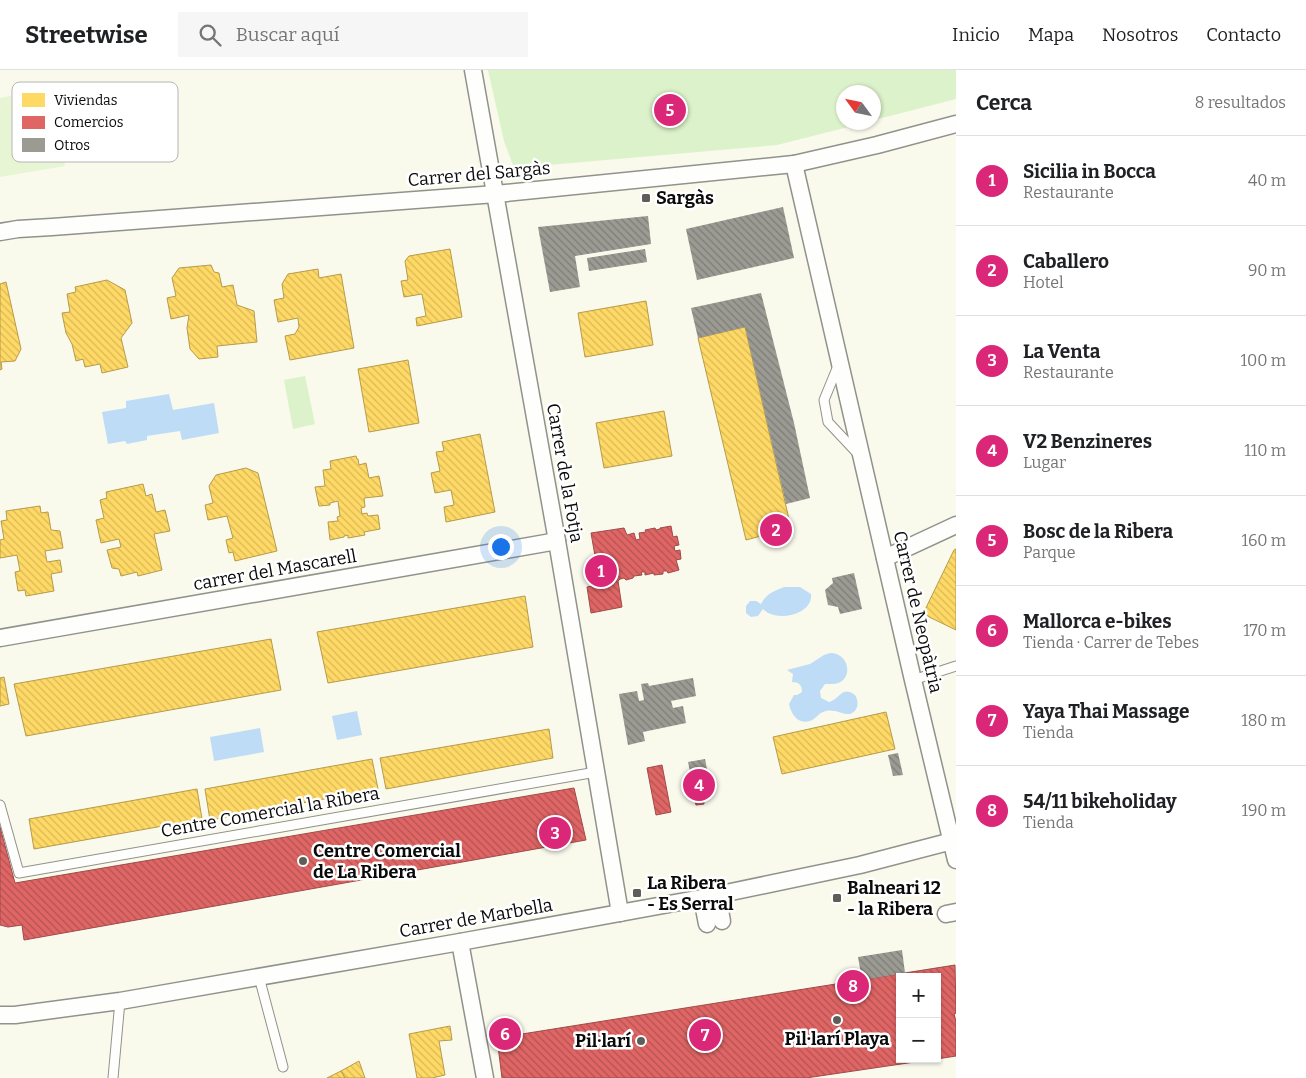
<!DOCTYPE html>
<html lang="es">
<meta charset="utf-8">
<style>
:root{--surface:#fff;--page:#f6f6f6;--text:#202124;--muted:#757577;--line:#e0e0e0;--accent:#db2777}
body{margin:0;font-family:Bitter,serif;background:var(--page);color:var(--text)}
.controls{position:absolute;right:15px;bottom:15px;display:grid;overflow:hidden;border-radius:0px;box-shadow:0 1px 4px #0004}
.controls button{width:45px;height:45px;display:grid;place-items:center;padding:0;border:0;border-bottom:1px solid var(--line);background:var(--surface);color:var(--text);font:25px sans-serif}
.compass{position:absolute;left:836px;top:15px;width:45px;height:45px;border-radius:50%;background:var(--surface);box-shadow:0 1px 4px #0004;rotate:303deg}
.you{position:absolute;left:500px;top:476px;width:18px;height:18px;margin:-12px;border:4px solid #fff;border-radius:50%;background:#1a73e8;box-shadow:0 0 0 8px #1a73e833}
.badge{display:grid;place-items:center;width:32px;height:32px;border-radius:50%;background:var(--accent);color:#fff;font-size:16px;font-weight:700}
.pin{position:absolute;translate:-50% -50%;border:2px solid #fff;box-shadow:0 1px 5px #0006}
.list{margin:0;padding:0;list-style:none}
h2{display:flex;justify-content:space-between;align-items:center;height:65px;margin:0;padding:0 20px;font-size:21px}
h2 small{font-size:16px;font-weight:400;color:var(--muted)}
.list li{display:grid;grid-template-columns:32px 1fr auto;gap:15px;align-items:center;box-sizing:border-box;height:90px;padding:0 20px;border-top:1px solid var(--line)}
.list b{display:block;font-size:19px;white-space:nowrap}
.list p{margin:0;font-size:16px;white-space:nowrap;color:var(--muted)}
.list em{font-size:16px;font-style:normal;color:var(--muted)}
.icon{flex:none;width:28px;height:28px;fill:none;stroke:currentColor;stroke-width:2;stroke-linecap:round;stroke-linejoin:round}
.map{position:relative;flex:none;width:956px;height:1008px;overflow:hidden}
header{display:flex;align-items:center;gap:30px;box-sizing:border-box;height:70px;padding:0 25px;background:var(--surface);border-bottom:1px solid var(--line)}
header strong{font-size:24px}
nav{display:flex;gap:28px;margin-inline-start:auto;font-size:18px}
.search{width:350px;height:45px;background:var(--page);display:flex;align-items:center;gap:12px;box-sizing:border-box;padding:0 18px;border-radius:0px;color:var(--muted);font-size:19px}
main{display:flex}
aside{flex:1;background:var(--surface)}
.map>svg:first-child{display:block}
</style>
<header>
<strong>Streetwise</strong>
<div class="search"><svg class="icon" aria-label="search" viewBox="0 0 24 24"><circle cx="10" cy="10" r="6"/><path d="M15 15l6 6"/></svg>Buscar aquí</div>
<nav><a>Inicio</a><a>Mapa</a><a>Nosotros</a><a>Contacto</a></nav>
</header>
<main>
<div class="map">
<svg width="956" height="1008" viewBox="0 0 956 1008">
<defs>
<pattern id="homes-back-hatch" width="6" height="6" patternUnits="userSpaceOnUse" patternTransform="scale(1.25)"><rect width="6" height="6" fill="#ffd966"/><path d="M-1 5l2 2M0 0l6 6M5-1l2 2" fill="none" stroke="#d9b957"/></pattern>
<pattern id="shops-back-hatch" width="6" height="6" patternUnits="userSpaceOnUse" patternTransform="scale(1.25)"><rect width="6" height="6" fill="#e06666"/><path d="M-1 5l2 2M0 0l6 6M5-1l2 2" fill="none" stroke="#b45252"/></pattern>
<pattern id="building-back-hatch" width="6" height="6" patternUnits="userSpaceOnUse" patternTransform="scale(1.25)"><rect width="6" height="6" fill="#9b9a93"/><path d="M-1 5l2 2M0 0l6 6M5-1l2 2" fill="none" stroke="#7d7c76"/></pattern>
</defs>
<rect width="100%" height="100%" fill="#f9f9ec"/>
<g fill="#dcf2ca">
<polygon points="488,0 956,0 956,29 874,50 874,22 844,22 844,52 864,53 777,75 514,98 504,71"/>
<polygon points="305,306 315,354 293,359 284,310"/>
</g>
<polygon fill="#e7f5d4" points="51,18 65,96 0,107 0,28"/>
<g fill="#bfdcf6">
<polygon points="169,324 173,340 214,333 219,363 182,370 180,361 147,366 147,370 127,374 125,371 108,374 102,342 126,338 126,331"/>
<path d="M784 517H800L811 524C813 541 788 549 774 545 769 544 766 542 763 539L758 546 751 547 746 543V536L750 531H756L761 534C766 524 774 521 784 517Z"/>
<path d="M830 583C851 583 854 613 833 614 830 614 828 614 825 614L820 621 821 628 829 632C840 629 842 615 855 625 859 631 859 641 850 644 843 645 835 639 826 641 819 642 816 649 810 651 797 655 791 643 789 634L794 625H797L802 622C802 615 799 612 792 612L793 604 787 600 810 594 824 585Z"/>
<polygon points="357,641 362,665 337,670 332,646"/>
<polygon points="260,658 264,682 214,691 210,667"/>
</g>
<g fill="url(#homes-back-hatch)" stroke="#b69b4a">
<polygon points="450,179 462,247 417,256 416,248 426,246 422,224 404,227 401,211 408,210 405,191 409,186"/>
<polygon points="211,195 214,202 219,203 222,217 233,215 237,235 254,241 257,272 217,276 218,287 199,289 190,279 187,258 189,245 171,249 167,228 176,226 172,208 179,198"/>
<polygon points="318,199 319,208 341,204 354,278 290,290 285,266 295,264 299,257 298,248 278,252 274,230 284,228 282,214 288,204"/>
<polygon points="107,210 125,220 132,253 121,268 128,297 102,303 100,294 85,297 83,289 76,291 72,274 66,263 62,243 70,242 67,224 76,222 75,217"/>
<polygon points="6,212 21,279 15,291 1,292 2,299 0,300 0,214"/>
<polygon points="646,231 653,275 585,287 578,243"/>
<polygon points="745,257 791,458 746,470 698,268"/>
<polygon points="408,290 419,353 369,362 358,299"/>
<polygon points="664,341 672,386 604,398 596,353"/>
<polygon points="480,364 495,442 446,452 444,437 454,435 451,420 435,423 431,403 440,401 436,382 444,381 442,372"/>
<polygon points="356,386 357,389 358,389 359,395 366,393 369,408 379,406 383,426 364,428 365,437 361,438 362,444 367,443 368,446 378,445 380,459 364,462 365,465 348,468 348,465 344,466 344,467 330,470 328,452 338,451 337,447 340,446 338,431 330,433 330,435 319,436 315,417 325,416 323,400 331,399 330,391"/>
<polygon points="246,398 258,403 277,481 235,491 233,482 229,483 226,470 233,468 227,446 208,450 205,435 213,433 209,416 216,405"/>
<polygon points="143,414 146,426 152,424 156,442 165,440 170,461 154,464 162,500 138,506 137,502 121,506 119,499 112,498 107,480 121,477 119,469 101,473 96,450 104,448 100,430 107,428 106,422"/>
<polygon points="40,436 41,443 48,442 51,460 60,461 63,478 45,481 47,492 60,490 62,502 51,504 54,521 26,526 25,520 18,521 15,502 20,501 17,485 0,488 0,470 4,469 1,451 7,450 6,441"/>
<polygon points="956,479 956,560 923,544 954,480"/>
<polygon points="525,526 533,577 328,613 317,562"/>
<polygon points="271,569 281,620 26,666 14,614"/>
<polygon points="4,607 9,634 0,636 0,608"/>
<polygon points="886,642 895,679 782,704 773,667"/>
<polygon points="549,659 553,688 386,719 380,688"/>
<polygon points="372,689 378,719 210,750 205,719"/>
<polygon points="197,719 202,749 34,779 29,749"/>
<polygon points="801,920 802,929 845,921 900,943 900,981 893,983 832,958 776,970 770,926"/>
<polygon points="956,923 956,943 954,944 956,952 956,970 937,974 937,927"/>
<polygon points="685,941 690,982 615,996 598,1008 504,1008 502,996 565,991 607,961 652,955 651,946"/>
<polygon points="450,956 452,970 439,971 445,1005 432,1008 417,1008 409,964"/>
<polygon points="359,991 365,1008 345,1008 341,1001"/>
<polygon points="341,1001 345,1008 327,1008"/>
</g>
<g fill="url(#shops-back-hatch)" stroke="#a04a4a">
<polygon points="671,456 673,467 677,466 679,475 674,476 675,481 680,480 681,489 676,490 679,500 668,503 667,501 663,501 663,504 654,505 654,503 645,505 645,502 641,502 642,505 634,506 633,508 626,510 624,508 620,509 618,511 622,537 591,543 587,517 600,514 591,463 624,458 627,465 634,463 636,470 640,469 639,463 646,462 645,460 655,458 656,460 660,459 660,458"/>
<polygon points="662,695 671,742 656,745 647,698"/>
<polygon points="574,718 586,770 24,870 22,855 8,857 0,855 0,757 15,813"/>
<polygon points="703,726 704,734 696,735 694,727"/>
<polygon points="955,895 956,943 954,944 956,952 956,986 937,989 937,907 900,907 900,989 935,989 806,1008 502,1008 497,968"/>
</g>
<g fill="url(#building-back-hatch)">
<polygon points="783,137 794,188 697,210 686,159"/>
<polygon points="648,146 651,174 575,186 580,217 550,222 538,157"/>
<polygon points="645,179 647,192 589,201 587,188"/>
<polygon points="761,223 794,353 810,428 786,434 745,257 698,268 691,238"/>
<polygon points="854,503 862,539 840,544 838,537 828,535 825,520 833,513 832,508"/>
<polygon points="693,608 696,626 671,631 673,638 683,636 686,653 643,662 645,671 628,675 619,624 637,621 639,631 644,630 641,614 648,613 649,616"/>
<polygon points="898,683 903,705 893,706 888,685"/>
<polygon points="705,689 708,704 712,703 715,723 686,728 683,707 691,706 688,692"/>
<polygon points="902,880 905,903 862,910 858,887"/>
</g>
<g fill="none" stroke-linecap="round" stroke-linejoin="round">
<defs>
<g id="lane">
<polyline points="838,296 824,330 828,352 859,385"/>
<polyline points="913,610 956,596"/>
<polyline points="0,735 19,803 596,702"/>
<polyline points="259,907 283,997"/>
<polyline points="113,1008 120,931"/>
</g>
<g id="street">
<polyline points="473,0 557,471 620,843"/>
<polyline points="794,94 913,610 956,790"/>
<polyline points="0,162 18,159 52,157 496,124 794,94 877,75 956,54"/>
<polyline points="885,488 956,455"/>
<polyline points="0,568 557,471"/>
<polyline points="717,825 722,851"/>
<polyline points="702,828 707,854"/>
<polyline points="946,844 956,842"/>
<polyline points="460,872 485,1008"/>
<polyline points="0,945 15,945 120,931 460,872 702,828 860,795 956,770"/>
</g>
</defs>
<use href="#lane" stroke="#92928c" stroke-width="11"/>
<use href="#street" stroke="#92928c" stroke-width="19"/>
<use href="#lane" stroke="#fefefc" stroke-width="9"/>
<use href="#street" stroke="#fefefc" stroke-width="16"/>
</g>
<g fill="#5e5e59" stroke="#fff" stroke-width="2">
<rect x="641" y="123" width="10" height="10" rx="2.5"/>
<circle cx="303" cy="791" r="5"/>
<rect x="632" y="818" width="10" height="10" rx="2.5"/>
<rect x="832" y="823" width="10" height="10" rx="2.5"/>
<circle cx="837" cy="950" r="5"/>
<circle cx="641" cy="971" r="5"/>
</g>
<g text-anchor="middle" stroke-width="5" stroke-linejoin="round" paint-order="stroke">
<g font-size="18" fill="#0a0a0a" stroke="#fff">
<text transform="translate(479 104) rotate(-5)" y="6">Carrer del Sargàs</text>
<text transform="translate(565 403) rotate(80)" y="6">Carrer de la Fotja</text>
<text transform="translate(275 500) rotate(-10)" y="6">carrer del Mascarell</text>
<text transform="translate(918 542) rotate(77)" y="6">Carrer de Neopàtria</text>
<text transform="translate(270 742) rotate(-10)" y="6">Centre Comercial la Ribera</text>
<text transform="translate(476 848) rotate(-10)" y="6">Carrer de Marbella</text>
</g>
<g font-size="18" font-weight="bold" fill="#0a0a0a" stroke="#fff" text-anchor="start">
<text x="656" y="134">Sargàs</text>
<text x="313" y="787">Centre Comercial<tspan x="313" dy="21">de La Ribera</tspan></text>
<text x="647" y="819">La Ribera<tspan x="647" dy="21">- Es Serral</tspan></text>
<text x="847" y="824">Balneari 12<tspan x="847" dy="21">- la Ribera</tspan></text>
<text x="837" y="975" text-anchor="middle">Pil·larí Playa</text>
<text x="631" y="977" text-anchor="end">Pil·larí</text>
</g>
</g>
<rect x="12" y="12" width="166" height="80" rx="8" fill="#fff" stroke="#b6b6b6" stroke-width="1"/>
<rect x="22" y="23" width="23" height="14" fill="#ffd966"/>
<rect x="22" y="46" width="23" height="13" fill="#e06666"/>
<rect x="22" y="68" width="23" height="14" fill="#9b9a93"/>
<g font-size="14" fill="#0a0a0a">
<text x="54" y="35">Viviendas</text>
<text x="54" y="57">Comercios</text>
<text x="54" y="80">Otros</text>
</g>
</svg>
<div class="controls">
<button>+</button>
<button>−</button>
</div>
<svg class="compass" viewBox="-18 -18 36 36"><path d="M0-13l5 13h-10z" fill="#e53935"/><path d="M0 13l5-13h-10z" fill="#757577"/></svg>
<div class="you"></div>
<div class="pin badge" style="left:601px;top:501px">1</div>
<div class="pin badge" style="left:776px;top:460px">2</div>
<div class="pin badge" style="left:555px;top:763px">3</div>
<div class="pin badge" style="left:699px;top:715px">4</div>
<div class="pin badge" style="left:670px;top:40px">5</div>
<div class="pin badge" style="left:505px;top:964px">6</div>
<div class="pin badge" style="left:705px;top:965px">7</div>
<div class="pin badge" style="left:853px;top:916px">8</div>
</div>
<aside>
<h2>Cerca<small>8 resultados</small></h2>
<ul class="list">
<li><span class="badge">1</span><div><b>Sicilia in Bocca</b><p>Restaurante</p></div><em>40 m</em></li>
<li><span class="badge">2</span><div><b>Caballero</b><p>Hotel</p></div><em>90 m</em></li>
<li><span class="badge">3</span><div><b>La Venta</b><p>Restaurante</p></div><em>100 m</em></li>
<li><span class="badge">4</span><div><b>V2 Benzineres</b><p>Lugar</p></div><em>110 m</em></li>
<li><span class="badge">5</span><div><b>Bosc de la Ribera</b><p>Parque</p></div><em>160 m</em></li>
<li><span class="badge">6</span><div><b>Mallorca e-bikes</b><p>Tienda · Carrer de Tebes</p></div><em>170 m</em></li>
<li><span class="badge">7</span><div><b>Yaya Thai Massage</b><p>Tienda</p></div><em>180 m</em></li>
<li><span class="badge">8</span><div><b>54/11 bikeholiday</b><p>Tienda</p></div><em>190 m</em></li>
</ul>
</aside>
</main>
